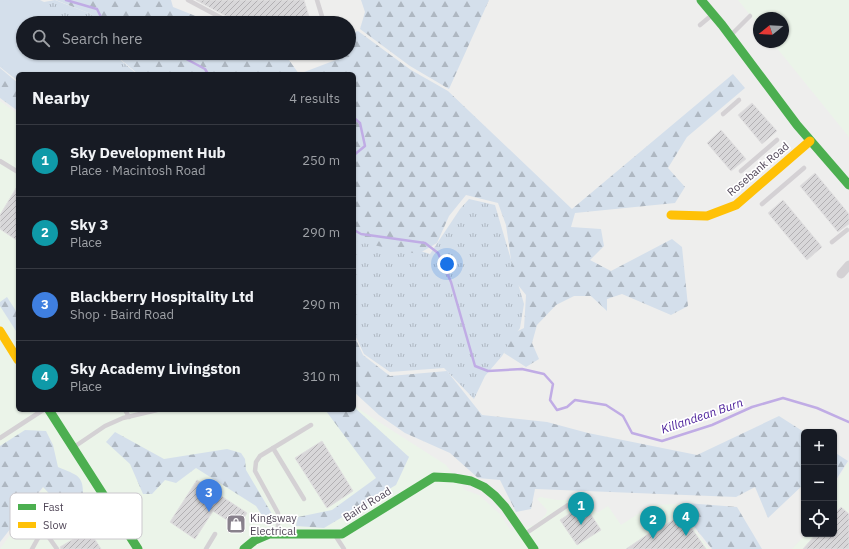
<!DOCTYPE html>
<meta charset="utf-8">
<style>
:root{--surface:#171b24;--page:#242831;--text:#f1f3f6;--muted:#9ea1a6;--line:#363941;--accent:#88818c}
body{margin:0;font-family:"IBM Plex Sans",sans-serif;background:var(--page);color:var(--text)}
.controls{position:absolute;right:12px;bottom:12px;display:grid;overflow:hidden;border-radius:6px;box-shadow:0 1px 3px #0004}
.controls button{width:36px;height:36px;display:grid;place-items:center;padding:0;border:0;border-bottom:1px solid var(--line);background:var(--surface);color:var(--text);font:20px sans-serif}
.compass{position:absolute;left:753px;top:12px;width:36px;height:36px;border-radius:50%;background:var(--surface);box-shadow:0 1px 3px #0004;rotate:252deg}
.you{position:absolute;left:447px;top:264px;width:14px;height:14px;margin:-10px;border:3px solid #fff;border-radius:50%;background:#1a73e8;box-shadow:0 0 0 6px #1a73e833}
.badge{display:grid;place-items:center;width:26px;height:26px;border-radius:50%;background:var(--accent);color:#fff;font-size:13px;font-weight:700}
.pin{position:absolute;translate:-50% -33px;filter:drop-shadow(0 1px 2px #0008)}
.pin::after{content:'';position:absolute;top:21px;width:14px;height:12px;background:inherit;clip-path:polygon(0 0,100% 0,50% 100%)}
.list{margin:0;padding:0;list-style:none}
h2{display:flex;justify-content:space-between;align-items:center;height:52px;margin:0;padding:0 16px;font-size:17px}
h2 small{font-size:13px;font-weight:400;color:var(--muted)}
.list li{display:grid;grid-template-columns:26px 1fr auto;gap:12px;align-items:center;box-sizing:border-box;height:72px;padding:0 16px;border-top:1px solid var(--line)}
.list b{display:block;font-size:15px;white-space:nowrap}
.list p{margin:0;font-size:13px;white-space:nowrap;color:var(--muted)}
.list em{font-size:13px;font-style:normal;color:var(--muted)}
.icon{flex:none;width:22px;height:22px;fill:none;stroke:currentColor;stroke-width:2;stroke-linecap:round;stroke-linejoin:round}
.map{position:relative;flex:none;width:849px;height:549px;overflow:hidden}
.search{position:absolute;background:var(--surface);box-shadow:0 1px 3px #0004;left:16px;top:16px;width:340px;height:44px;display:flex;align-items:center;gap:10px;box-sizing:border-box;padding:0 14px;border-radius:22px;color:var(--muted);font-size:15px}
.panel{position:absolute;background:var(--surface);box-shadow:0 1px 3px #0004;left:16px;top:72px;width:340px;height:340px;border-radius:6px}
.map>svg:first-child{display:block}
</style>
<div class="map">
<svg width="849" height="549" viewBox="0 0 849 549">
<defs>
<pattern id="grass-tufts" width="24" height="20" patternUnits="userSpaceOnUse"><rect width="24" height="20" fill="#d4dfeb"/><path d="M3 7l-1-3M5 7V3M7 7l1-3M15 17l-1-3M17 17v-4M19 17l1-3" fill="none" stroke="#aeb7c1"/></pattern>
<pattern id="forest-firs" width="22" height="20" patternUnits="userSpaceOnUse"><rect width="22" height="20" fill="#d4dfeb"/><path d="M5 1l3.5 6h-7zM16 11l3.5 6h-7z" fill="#aeb7c1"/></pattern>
<pattern id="building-hatch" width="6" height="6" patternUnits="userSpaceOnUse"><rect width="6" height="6" fill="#d8d7d9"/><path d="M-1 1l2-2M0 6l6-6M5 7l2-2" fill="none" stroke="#b2b0b3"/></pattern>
</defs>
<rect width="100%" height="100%" fill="#eeeeed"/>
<g fill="#ebf4e9">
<polygon points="738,0 849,0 849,137 772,42 783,42 783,18 759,18 759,26"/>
<polygon points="0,101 18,114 18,410 354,410 354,406 446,465 465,490 479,495 500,514 511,531 534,525 540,521 546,514 547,510 537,499 540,497 557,500 588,500 597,513 608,506 621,525 652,505 683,504 689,522 709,549 0,549 55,471 0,448"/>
<polygon points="848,462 849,463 849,549 792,549 806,534 834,534 834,486"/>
</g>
<g fill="url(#grass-tufts)">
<polygon points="0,0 40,0 44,2 55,0 91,14 95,23 23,23 23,53 112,53 137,74 18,74 18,81 0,67"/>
<polygon points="469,199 495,205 524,304 520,328 502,356 485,376 474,399 444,368 390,372 364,354 354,333 354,230 430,254 460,209"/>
</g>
<g fill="url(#forest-firs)">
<polygon points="56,0 171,0 173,7 213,23 96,23 91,14"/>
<polygon points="361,0 489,0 449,89 410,66 360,29 365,12"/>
<polygon points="358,31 411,70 448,91 572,209 733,74 745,88 687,137 668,168 685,187 675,203 575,213 571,227 601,229 604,246 590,260 611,271 672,239 682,247 688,306 671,315 622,294 607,299 607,311 591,296 574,296 556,305 537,325 532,343 539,359 526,367 504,353 512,334 524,328 526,295 514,280 506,225 498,203 466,195 449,216 437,243 418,254 363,243 354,240 354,74 138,74 113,53 284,53 299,74 341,58 341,53 349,53 349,34"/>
<polygon points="0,68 18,83 18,111 0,98"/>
<polygon points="7,297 18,314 18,329 16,331 0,306 0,302"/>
<polygon points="354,335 363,355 390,376 447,371 482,415 547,422 588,433 697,455 779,416 804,432 804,484 768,518 755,487 736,497 535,489 531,509 516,512 500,480 478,478 450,453 405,433 379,415 354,392"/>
<polygon points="354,407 409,457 396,485 324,528 296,526 298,517 332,510 376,478 326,411 327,410 354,410"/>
<path d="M25 430 46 431 53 445 58 467C79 476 84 475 83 500L71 508 62 507 43 487 0 542V446Z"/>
<polygon points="115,432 164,459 227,449 241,453 245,459 246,470 272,514 265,520 256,506 196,468 176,483 165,480 152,494 143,494 130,464 106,442"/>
<polygon points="834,452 848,461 834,483"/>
<polygon points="686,503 737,507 762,549 712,549 689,520"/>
</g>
<polygon fill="#d4dfeb" points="10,0 32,0 61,23 23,23 23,53 99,53 125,74 18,74 18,80 0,65 0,3"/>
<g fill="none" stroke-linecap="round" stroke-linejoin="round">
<g stroke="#c0ace5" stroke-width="2.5">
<polyline points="66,0 97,9 104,23"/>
<polyline points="175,53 205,69 208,74"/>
<polyline points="354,118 360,123 365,146 354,155"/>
<polyline points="354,230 361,234 425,243 438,253 451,282 475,366 488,371 522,369 544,374 553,384 550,400 557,410 567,407 575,400 606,405 623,416 632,433 662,441 712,425 752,407 783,398 817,408 849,422"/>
</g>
</g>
<g fill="url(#building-hatch)" stroke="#e0dfe0">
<polygon points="196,0 304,0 311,23 239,23"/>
<polygon points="752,103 777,131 762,144 738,115"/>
<polygon points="721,130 746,159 731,171 707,143"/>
<polygon points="815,173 849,214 849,224 838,232 800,186"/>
<polygon points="18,185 18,241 0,229 0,215"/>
<polygon points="783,200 822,247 807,260 768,213"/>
<polygon points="322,441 353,491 327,508 295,458"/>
<polygon points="197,480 247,513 238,527 213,511 195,539 170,522"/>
<polygon points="584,504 601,530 577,545 560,520"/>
<polygon points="841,507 849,514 849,549 803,549 816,534 834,534 834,514"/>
<polygon points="682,514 706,549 626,549 657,528 658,530"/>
<polygon points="89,530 101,549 61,549 60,547"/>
</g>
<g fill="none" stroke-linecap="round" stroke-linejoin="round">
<g stroke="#d4d1d4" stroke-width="4.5">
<polyline points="188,0 231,23"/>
<polyline points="317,0 324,23"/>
<polyline points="700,25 712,15"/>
<polyline points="730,36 750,16"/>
<polyline points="723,114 739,100"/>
<polyline points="0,161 18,172"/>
<polyline points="741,171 777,140"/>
<polyline points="762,204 804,168"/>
<polyline points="832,242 847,230"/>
<polyline points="125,410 129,417"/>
<polyline points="0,438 43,410"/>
<polyline points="74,447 105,426 123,418 157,410"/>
<polyline points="273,448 304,499"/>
<polyline points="43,529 57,549"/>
<polyline points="278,533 278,513 255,471 256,462 260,456 311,425"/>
<polyline points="525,534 568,505"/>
<polyline points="335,535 344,549"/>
<polyline points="32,549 52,513"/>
<polyline points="206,549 215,534"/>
</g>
<polyline stroke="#d4d1d4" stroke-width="9" points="841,274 849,265"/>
<g stroke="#4caf50" stroke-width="9">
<polyline points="701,0 722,25 797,125 849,185"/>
<polyline points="49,410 138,549"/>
<polyline points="244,549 255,540 269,534 342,534 434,477 454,478 471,481 484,487 495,496 505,507 534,549"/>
</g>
<g stroke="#ffc107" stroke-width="9">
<polyline points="671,215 707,216 736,205 810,141"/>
<polyline points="0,331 18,360"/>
</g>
</g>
<defs>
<symbol id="shop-square" viewBox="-11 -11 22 22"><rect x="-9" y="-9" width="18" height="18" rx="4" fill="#88818c" stroke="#fff"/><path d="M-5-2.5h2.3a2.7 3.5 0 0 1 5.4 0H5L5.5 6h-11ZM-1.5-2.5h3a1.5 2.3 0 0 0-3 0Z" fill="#fff"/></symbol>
</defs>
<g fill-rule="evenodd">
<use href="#shop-square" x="225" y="513" width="22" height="22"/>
</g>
<g text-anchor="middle" stroke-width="3.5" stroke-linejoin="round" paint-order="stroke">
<g font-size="11" fill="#514758" stroke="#fff">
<text transform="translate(758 169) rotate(-40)" y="4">Rosebank Road</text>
<text transform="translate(367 504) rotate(-32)" y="4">Baird Road</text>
</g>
<g font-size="11" fill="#514758" stroke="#fff" text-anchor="start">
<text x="250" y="522">Kingsway<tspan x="250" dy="13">Electrical</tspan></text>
</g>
<g font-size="12" font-style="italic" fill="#471a98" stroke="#fff">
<text transform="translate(702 416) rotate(-19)" y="4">Killandean Burn</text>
</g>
</g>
<rect x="10" y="493" width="132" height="46" rx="6" fill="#fff" stroke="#cbc8cd" stroke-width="1"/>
<rect x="18" y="504" width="18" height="6" fill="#4caf50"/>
<rect x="18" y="522" width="18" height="6" fill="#ffc107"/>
<g font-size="11" fill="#514758">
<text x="43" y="511">Fast</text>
<text x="43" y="529">Slow</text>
</g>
</svg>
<div class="controls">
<button>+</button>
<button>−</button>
<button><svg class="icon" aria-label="locate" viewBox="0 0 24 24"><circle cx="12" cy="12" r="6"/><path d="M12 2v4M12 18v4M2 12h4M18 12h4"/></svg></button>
</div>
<svg class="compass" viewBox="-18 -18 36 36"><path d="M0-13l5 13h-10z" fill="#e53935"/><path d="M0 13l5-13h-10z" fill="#9ea1a6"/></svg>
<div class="you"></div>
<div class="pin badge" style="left:581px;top:525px;background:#0f9aa8">1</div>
<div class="pin badge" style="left:653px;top:539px;background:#0f9aa8">2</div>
<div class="pin badge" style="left:209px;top:512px;background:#3f7fe0">3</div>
<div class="pin badge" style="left:686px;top:536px;background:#0f9aa8">4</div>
<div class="search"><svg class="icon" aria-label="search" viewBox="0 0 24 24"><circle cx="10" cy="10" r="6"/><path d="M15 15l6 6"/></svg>Search here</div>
<section class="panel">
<h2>Nearby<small>4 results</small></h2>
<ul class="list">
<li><span class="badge" style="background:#0f9aa8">1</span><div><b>Sky Development Hub</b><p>Place · Macintosh Road</p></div><em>250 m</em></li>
<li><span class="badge" style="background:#0f9aa8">2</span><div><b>Sky 3</b><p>Place</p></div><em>290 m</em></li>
<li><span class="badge" style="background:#3f7fe0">3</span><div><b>Blackberry Hospitality Ltd</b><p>Shop · Baird Road</p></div><em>290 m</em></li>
<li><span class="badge" style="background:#0f9aa8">4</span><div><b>Sky Academy Livingston</b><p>Place</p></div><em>310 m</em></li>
</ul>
</section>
</div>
